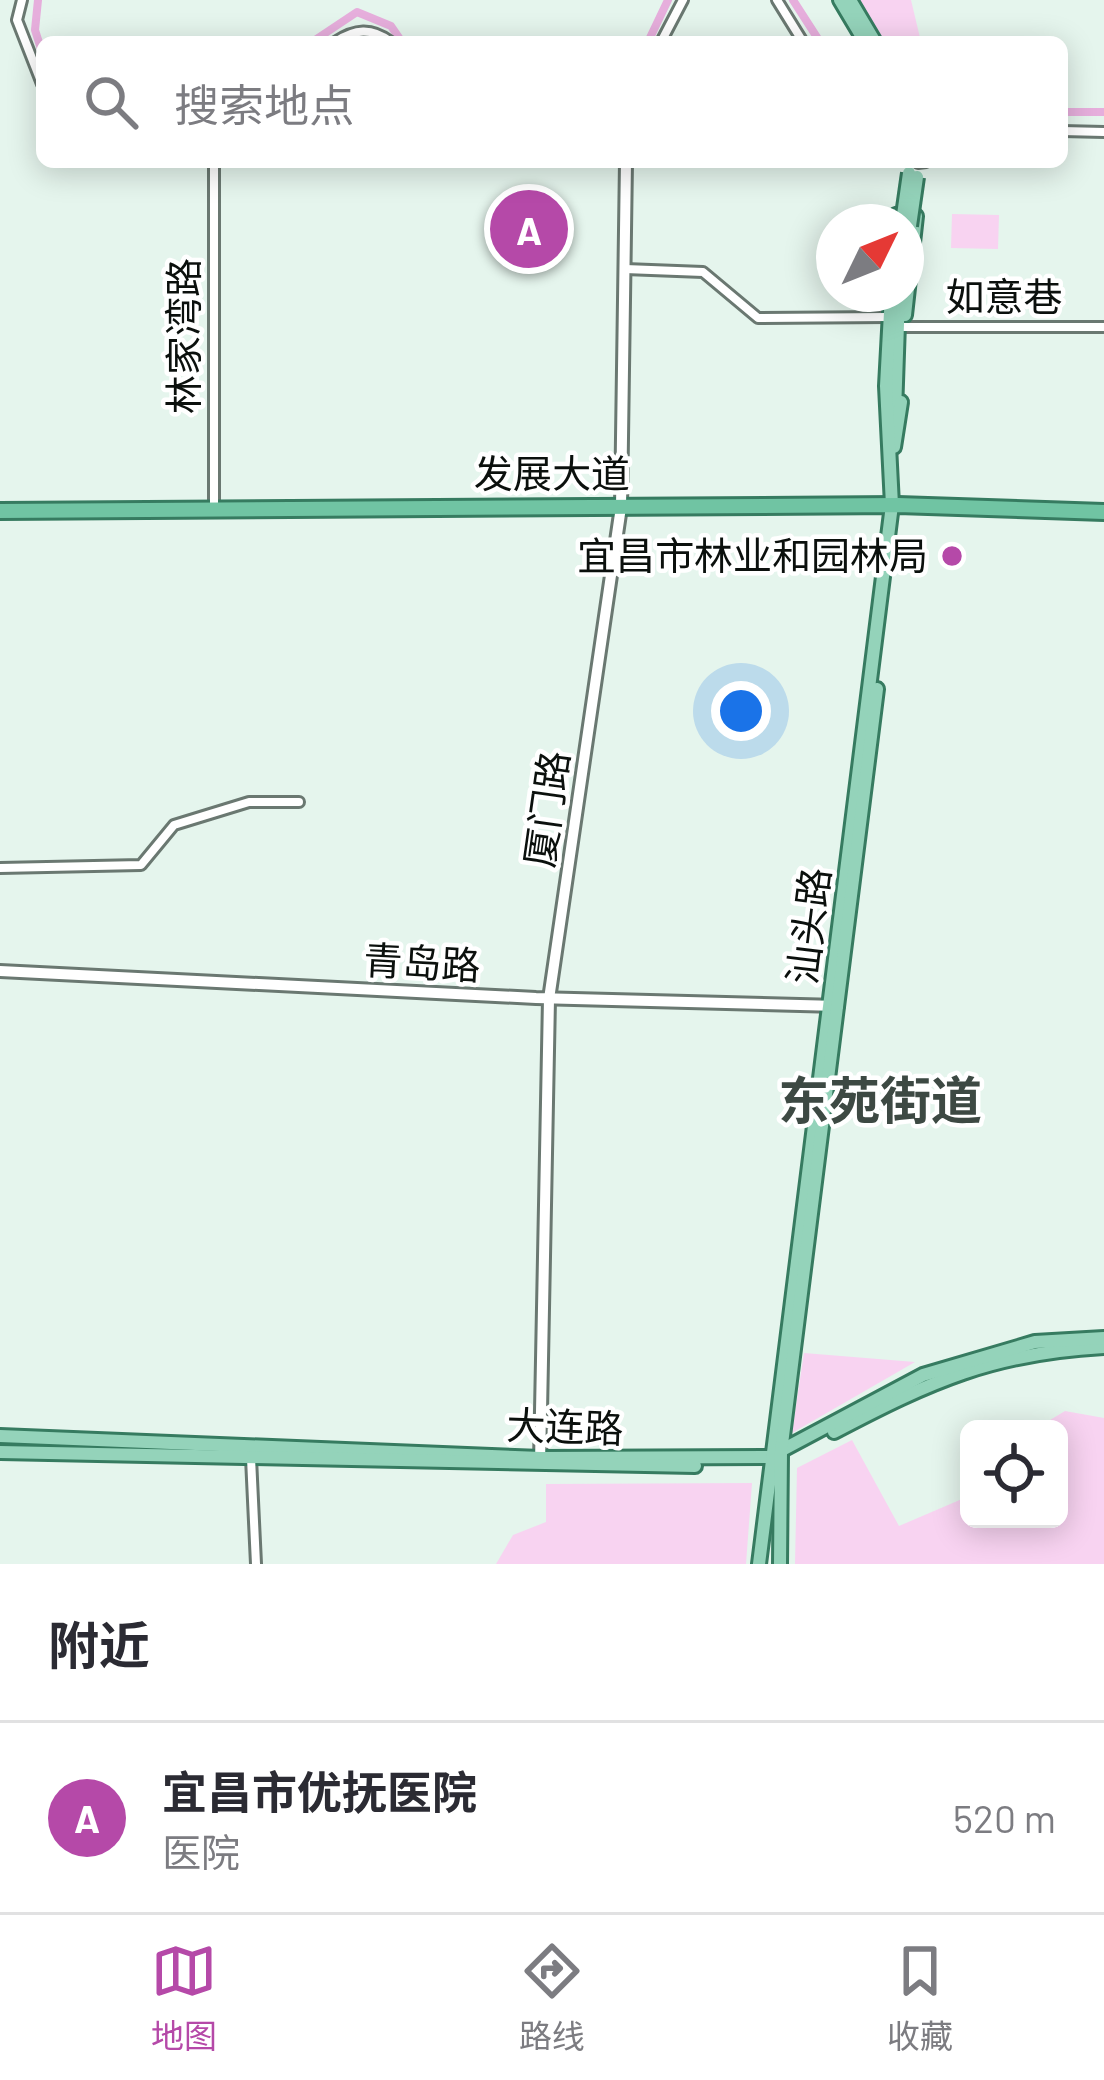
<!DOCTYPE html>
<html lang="zh">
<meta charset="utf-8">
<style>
:root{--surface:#fff;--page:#f7f7f7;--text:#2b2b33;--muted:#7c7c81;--line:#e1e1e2;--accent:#b549a8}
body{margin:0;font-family:Barlow,"Noto Sans SC",sans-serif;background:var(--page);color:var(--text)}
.controls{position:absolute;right:36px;bottom:36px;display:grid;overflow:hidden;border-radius:18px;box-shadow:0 6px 30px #0003}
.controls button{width:108px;height:108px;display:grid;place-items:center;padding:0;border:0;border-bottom:3px solid var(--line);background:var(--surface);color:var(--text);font:60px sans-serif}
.compass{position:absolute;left:816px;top:204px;width:108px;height:108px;border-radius:50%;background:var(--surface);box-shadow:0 6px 30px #0003;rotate:47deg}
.you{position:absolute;left:741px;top:711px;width:42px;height:42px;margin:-30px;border:9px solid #fff;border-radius:50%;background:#1a73e8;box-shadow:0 0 0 18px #1a73e833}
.badge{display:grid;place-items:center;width:78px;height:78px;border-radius:50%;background:var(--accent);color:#fff;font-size:39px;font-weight:700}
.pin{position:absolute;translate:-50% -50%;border:6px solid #fff;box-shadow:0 3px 12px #0006}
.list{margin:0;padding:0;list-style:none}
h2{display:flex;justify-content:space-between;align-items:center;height:156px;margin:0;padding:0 48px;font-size:51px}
h2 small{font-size:39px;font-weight:400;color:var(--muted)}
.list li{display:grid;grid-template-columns:78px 1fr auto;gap:36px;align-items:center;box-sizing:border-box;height:192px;padding:0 48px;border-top:3px solid var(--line)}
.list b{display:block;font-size:45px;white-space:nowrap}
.list p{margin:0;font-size:39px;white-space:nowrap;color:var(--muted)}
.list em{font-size:39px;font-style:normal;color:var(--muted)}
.icon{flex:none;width:66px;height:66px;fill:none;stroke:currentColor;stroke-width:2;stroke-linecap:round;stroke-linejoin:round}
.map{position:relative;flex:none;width:1104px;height:1564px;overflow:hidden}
.search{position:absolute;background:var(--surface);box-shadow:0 6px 30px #0003;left:36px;right:36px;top:36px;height:132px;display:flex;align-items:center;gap:30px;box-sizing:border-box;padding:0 42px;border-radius:18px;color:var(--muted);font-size:45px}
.sheet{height:348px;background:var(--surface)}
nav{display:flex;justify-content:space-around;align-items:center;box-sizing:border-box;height:168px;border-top:3px solid var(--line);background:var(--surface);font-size:33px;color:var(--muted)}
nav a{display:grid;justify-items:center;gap:6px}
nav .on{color:var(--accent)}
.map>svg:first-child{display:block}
</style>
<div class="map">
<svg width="1104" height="1564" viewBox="0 0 1104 1564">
<rect width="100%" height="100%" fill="#e5f5ed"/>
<g fill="#f8d3f1">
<polygon points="860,0 911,0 921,42 884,42"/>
<polygon points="952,214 999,215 998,249 951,248"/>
<polygon points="804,1353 915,1362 792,1433"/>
<polygon points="1065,1411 1104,1418 1104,1564 795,1564 797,1468 852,1440 899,1526 969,1496 969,1519 1059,1519 1059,1429 1035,1429"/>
<polygon points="752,1483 746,1564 496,1564 513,1535 546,1522 546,1484"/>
</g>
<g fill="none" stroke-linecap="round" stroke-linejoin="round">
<g stroke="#e6aedc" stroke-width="8">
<polyline points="38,0 35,30 42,52"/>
<polyline points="793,0 820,42"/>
<polyline points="312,42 357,12 391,26 402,42"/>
<polyline points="648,42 668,0"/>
<polyline points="1062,112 1104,112"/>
</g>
<defs>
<g id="minor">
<polyline points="22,0 17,20 42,84"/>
<polyline points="777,0 803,42"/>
<path d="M335 42C355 29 371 27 391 42"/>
<polyline points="661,42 683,0"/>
<polyline points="1062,131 1104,132"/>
<polyline points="918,163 926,162"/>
<polyline points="625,269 703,272 758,318 887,317"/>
<polyline points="904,327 1104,327"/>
<polyline points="214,508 214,162"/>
<polyline points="0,868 141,865 174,825 249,802 299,802"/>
<polyline points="251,1458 256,1564"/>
</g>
<g id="tertiary">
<polyline points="0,971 536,998 838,1006"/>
<polyline points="540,1463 549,999 621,507 626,162"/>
</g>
<g id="primary">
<polyline points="840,0 865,42"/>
<polyline points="850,0 875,42"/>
<polyline points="891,222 896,215"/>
<polyline points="905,315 916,216"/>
<polyline points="895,412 899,294"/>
<polyline points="894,447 901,402"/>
<path d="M834 1432C931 1381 993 1353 1104 1347"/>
<polyline points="0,1436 541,1458 769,1457 923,1375 1035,1342 1104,1338"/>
<polyline points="0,1452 695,1466"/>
<polyline points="759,1564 892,505 886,386 891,294"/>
<polyline points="780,1564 781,1452 877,689"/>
</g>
<polyline id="trunk" points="0,511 898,505 1104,512"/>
</defs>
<use href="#minor" stroke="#6a7871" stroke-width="14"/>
<use href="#tertiary" stroke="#6a7871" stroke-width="16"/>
<use href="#primary" stroke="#367b60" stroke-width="18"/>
<use href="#trunk" stroke="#367b60" stroke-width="20"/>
<use href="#minor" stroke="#fff" stroke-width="8"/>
<use href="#tertiary" stroke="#fff" stroke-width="10"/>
<use href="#primary" stroke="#94d3ba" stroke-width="12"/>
<use href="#trunk" stroke="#70c4a3" stroke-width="14"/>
<defs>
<g id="primary-bridge">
<polyline points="902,222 909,173"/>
<polyline points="910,226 917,177"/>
</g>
</defs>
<use href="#primary-bridge" stroke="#367b60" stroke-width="18" stroke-linecap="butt"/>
<use href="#primary-bridge" stroke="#94d3ba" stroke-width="12"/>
</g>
<circle fill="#b549a8" stroke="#fff" stroke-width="4.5" cx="952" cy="556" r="12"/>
<g text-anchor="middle" stroke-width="9" stroke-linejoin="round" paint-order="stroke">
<g font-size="39" fill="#0b100d" stroke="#fff">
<text x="1004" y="311">如意巷</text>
<text transform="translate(184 336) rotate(-90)" y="14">林家湾路</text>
<text x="552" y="488">发展大道</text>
<text transform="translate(547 809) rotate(-82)" y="14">厦门路</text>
<text transform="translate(809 926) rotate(-83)" y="14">汕头路</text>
<text transform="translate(422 963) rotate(3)" y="14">青岛路</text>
<text transform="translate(565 1427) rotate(2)" y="14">大连路</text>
</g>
<g font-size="39" fill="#0b100d" stroke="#fff" text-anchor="end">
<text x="928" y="570">宜昌市林业和园林局</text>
</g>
<g font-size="51" font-weight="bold" fill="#3d4943" stroke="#fff">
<text x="880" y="1119">东苑街道</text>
</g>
</g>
</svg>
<div class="controls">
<button><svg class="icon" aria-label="locate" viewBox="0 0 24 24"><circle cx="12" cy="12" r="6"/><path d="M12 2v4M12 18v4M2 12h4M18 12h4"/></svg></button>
</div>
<svg class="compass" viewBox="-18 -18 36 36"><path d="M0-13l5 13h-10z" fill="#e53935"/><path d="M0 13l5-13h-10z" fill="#7c7c81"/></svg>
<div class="you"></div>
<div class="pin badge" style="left:529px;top:229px">A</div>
<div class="search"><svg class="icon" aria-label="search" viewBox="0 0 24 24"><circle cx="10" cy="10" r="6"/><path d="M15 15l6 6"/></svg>搜索地点</div>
</div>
<section class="sheet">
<h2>附近<small></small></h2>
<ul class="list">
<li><span class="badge">A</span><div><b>宜昌市优抚医院</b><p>医院</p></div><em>520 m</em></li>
</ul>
</section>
<nav>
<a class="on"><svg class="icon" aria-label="map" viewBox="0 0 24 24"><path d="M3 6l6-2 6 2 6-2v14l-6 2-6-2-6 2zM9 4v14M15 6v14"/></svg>地图</a>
<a><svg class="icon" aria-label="directions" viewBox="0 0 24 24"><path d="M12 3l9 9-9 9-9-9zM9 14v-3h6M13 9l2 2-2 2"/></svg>路线</a>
<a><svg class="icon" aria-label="saved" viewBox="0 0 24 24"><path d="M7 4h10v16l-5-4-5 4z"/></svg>收藏</a>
</nav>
